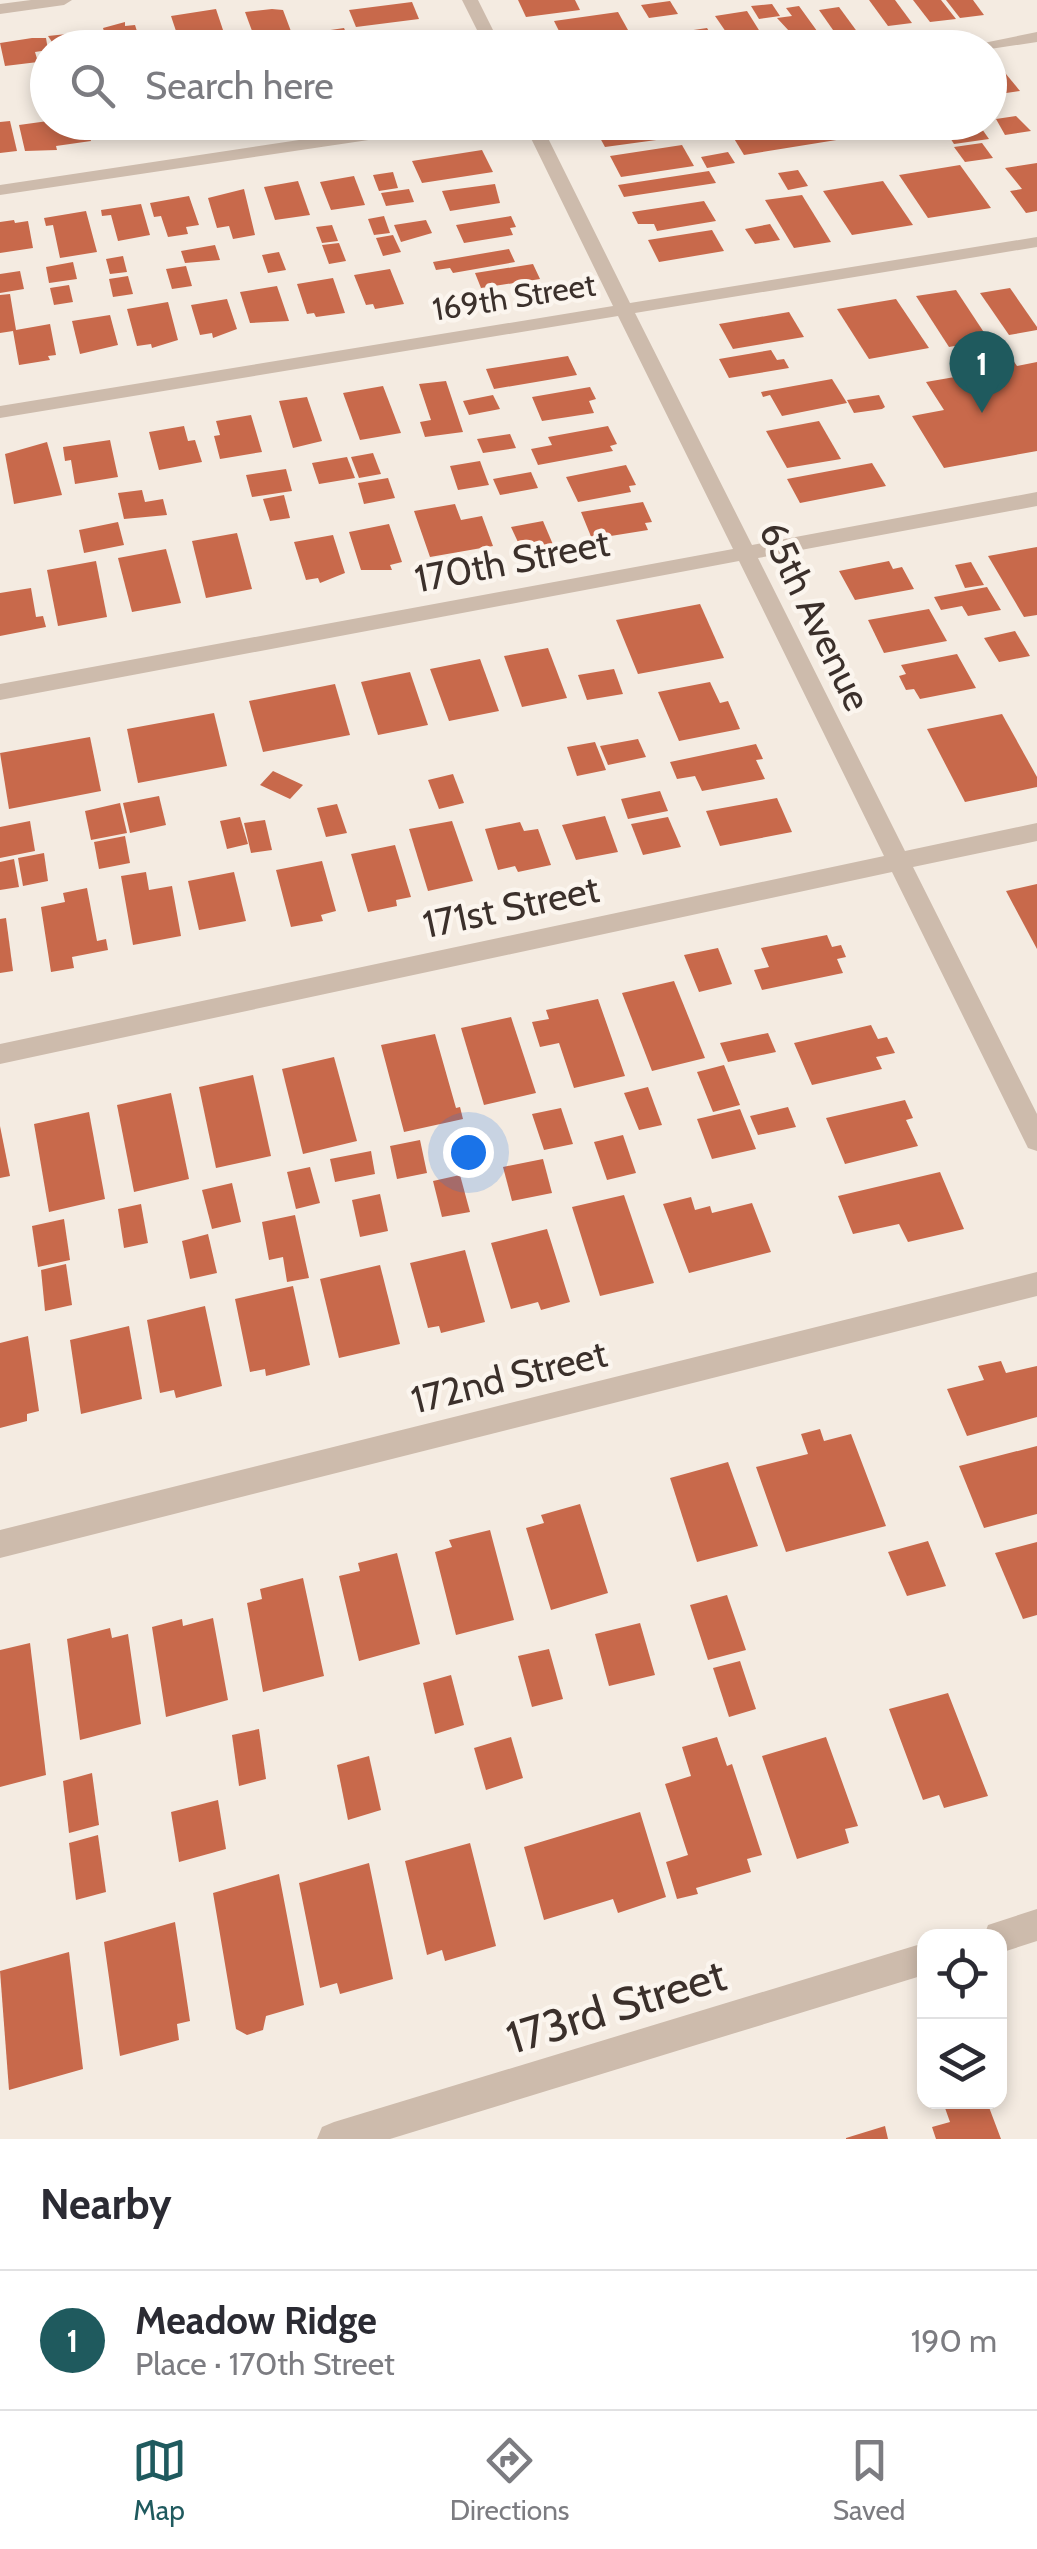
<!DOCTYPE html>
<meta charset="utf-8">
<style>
:root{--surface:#fff;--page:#f2f2f3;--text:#2b2b33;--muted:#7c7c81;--line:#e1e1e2;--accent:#1f5a5e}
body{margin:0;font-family:Cabin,sans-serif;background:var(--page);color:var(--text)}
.controls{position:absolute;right:30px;bottom:30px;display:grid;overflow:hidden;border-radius:20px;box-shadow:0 5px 15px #0003}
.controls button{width:90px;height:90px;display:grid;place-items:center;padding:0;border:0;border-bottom:2px solid var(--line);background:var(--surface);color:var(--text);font:50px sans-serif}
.you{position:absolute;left:468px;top:1152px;width:35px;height:35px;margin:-25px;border:8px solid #fff;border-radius:50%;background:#1a73e8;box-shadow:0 0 0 15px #1a73e833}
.badge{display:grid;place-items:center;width:65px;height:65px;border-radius:50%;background:var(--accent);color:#fff;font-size:32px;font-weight:700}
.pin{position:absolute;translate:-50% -82px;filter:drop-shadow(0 2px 5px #0008)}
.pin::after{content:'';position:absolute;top:52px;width:35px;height:30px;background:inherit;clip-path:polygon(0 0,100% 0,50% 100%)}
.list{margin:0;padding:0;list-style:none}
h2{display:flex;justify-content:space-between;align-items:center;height:130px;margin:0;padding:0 40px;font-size:42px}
h2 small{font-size:32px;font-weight:400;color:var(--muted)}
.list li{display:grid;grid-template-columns:65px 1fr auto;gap:30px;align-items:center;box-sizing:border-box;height:140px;padding:0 40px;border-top:2px solid var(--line)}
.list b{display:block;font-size:38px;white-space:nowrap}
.list p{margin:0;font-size:32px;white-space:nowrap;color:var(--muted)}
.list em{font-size:32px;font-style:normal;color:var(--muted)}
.icon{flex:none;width:55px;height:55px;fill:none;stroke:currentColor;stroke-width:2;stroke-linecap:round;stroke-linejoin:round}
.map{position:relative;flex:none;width:1037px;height:2139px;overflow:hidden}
.search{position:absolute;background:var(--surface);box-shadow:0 5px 15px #0003;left:30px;right:30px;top:30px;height:110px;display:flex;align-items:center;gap:25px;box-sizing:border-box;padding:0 35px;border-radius:55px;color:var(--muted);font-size:38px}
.sheet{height:270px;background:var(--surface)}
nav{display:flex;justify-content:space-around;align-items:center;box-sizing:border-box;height:140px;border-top:2px solid var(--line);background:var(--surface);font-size:28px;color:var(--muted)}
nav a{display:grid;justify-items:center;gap:5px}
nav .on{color:var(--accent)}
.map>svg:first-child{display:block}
</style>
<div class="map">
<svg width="1037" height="2139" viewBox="0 0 1037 2139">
<rect width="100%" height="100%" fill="#f4ebe1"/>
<g fill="#c8694b">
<polygon points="518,0 575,0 580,10 526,17"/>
<polygon points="869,0 895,0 912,23 888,26"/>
<polygon points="913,0 941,0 956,19 930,22"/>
<polygon points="946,0 973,0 984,15 960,18"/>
<polygon points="670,1 678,14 649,18 641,5"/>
<polygon points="412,2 419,19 356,27 349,10"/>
<polygon points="772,4 780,16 759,19 751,6"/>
<polygon points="799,6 825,42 802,45 777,18 792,16 786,8"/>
<polygon points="839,7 861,37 840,40 819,10"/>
<polygon points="216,9 225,36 208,39 206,33 178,37 171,16"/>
<polygon points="272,9 283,10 292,34 255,39 245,12"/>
<polygon points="747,11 770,48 737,48 715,16"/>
<polygon points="618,12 628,30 563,39 554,21"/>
<polygon points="125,22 125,26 135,25 142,47 109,48 103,28"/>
<polygon points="344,28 348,37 320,41 317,32"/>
<polygon points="707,28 719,48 690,48 680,32"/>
<polygon points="86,32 91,48 56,48 48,36"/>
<polygon points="627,36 634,48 562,48 562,45"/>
<polygon points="32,38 46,38 48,50 35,52 38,62 5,66 0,43"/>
<polygon points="1001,68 1020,91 993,95 990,91 990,70"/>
<polygon points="1016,116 1031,131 1005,135 996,119"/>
<polygon points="10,121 17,151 0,153 0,122"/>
<polygon points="48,121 86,122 91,141 56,146 57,150 25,151 19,125"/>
<polygon points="108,122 142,122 149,125 151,134 112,140"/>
<polygon points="624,122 662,122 671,138 605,147 594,127"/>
<polygon points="724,122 845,122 855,137 744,155"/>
<polygon points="970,126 973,131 982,129 989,139 954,144 945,130"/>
<polygon points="982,143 993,158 965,162 954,147"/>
<polygon points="682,145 694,166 621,177 610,156"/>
<polygon points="482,150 493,172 422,183 412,161"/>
<polygon points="728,152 735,163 707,168 701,157"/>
<polygon points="1037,163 1037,211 1026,213 1010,191 1022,189 1005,168"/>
<polygon points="960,165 991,208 928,218 899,175"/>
<polygon points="798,170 808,186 788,190 778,173"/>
<polygon points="709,171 716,183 624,197 618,185"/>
<polygon points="393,172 398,188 379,191 373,175"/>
<polygon points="354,176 365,205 331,210 320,182"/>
<polygon points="298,181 310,215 275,220 264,187"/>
<polygon points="883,181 913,225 852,235 823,191"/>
<polygon points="495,184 500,203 450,211 442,191"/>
<polygon points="244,189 255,235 233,239 229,226 217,228 208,198"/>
<polygon points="409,189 414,202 386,206 381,193"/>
<polygon points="802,195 831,242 794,248 765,200"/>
<polygon points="189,196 199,225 186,227 188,234 168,237 161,216 154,217 150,203"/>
<polygon points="704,201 716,221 657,231 654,224 638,224 632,212"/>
<polygon points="141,204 150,235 118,241 111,215 102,216 101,210"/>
<polygon points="86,211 97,252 60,258 53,225 46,226 44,218"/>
<polygon points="384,216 390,233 374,235 368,219"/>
<polygon points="511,216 516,227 510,228 513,235 464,243 456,225"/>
<polygon points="14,220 15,223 28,221 33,248 0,253 0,222"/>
<polygon points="426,220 432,233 401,242 394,225"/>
<polygon points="770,224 780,240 755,244 745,229"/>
<polygon points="332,225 338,241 322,243 316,227"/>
<polygon points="712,230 724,251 659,262 648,240"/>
<polygon points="393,235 401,252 383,256 376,238"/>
<polygon points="339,243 346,261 329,264 322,245"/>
<polygon points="215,245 220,260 185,263 181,251"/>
<polygon points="509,249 515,262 453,273 450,268 436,270 433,262"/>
<polygon points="279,252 286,270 268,273 262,255"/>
<polygon points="123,256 127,272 110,274 106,259"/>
<polygon points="73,262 77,279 49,283 46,267"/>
<polygon points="533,264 540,279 481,288 475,273"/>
<polygon points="186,266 192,286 172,289 166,269"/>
<polygon points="390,269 404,304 375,309 373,304 366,305 354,275"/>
<polygon points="20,271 24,289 0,293 0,274"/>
<polygon points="128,276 133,294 113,297 109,279"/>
<polygon points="333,278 345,313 316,317 314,313 307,314 297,284"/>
<polygon points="69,285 73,302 54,305 50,288"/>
<polygon points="277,286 289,321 250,323 240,292"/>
<polygon points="1010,288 1037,327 1037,330 1009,335 980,293"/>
<polygon points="956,290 989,340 949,347 916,296"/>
<polygon points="10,294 16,330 50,324 56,355 48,356 50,360 19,365 13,331 0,333 0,295"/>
<polygon points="227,299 237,329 213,338 212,333 200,335 191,305"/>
<polygon points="896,299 929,348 869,359 837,309"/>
<polygon points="168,302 178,340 152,348 151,344 137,346 127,309"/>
<polygon points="789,312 804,337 733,349 719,324"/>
<polygon points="110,315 118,345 80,354 72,321"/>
<polygon points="1003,346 1017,366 1037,362 1037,451 944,468 912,416 944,410 926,382 995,370 982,350"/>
<polygon points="771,350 777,360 784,359 789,368 729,378 719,359"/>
<polygon points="568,356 577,375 494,389 486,369"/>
<polygon points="832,379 847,403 782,416 770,395 763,397 761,392"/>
<polygon points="446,381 463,432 425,437 420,422 431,420 419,384"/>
<polygon points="383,386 401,433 360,440 343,393"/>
<polygon points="590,387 596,399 589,401 594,413 542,421 532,397"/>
<polygon points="493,395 500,409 469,415 463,401"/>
<polygon points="879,395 885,407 882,409 854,413 847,400"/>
<polygon points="307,397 322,441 293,448 279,401"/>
<polygon points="251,415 262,452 220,459 214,436 220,435 216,421"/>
<polygon points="819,421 841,459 787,468 766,431"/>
<polygon points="184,426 188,441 195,440 202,462 159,470 149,432"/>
<polygon points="608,426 617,444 610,446 613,451 538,465 531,449 552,445 548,437"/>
<polygon points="510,434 516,448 483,453 477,439"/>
<polygon points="110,440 118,477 75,484 71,460 65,461 63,447"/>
<polygon points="47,442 62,495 14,504 5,454"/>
<polygon points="373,453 381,474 359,478 351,457"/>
<polygon points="347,457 355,478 319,484 312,463"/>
<polygon points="480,461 489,485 458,490 450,466"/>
<polygon points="872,463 886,486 800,503 787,479"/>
<polygon points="626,465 636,485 629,486 631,492 578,502 566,477"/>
<polygon points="286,469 292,491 252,497 246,475"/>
<polygon points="531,472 538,488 500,495 493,479"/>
<polygon points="388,478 395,498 364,504 358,483"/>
<polygon points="142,490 145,502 163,499 167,515 124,519 118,493"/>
<polygon points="284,495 290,518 270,521 263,499"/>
<polygon points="643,502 652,522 645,523 648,530 592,539 581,512"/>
<polygon points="455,504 461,520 482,516 493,546 430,557 414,511"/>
<polygon points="543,521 554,547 523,553 511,527"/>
<polygon points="118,522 124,545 84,553 79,530"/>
<polygon points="389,524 402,562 390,565 392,570 361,570 349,532"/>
<polygon points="237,533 252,589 206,598 192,541"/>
<polygon points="333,535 345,573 320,583 318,578 306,580 294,542"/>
<polygon points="1037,547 1037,615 1024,617 988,556"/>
<polygon points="166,549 181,603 132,612 118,558"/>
<polygon points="96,561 107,617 58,626 47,570"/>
<polygon points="889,561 893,569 902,567 914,589 855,600 839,571"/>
<polygon points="971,562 984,585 965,588 955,565"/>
<polygon points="987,587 1001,610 968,616 962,606 941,610 934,597"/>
<polygon points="31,588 36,617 43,616 46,627 0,636 0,593"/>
<polygon points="700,604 724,658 638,674 616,620"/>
<polygon points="929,609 947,641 884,653 868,620"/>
<polygon points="1015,631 1030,656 999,662 984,638"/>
<polygon points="548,648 567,698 522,707 504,656"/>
<polygon points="957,654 976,688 920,699 914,689 906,690 899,676 906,674 901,665"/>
<polygon points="480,659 499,711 449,721 430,669"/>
<polygon points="614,669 623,694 587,700 578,675"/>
<polygon points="410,672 428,725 378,735 361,682"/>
<polygon points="710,682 720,703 728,701 740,729 679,741 658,692"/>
<polygon points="335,684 350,735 263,752 249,701"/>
<polygon points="214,713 227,766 138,783 127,729"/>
<polygon points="1002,714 1037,777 1037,787 965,802 927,729"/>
<polygon points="90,737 101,791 9,809 0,753"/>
<polygon points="638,739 646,757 608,765 600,746"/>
<polygon points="595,742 606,770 577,776 567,747"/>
<polygon points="756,744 763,759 756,760 765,779 702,791 695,776 677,779 670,762"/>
<polygon points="273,771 303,785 290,799 260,785"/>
<polygon points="453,774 464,803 439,809 428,780"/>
<polygon points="660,791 668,811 628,819 621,799"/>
<polygon points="159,796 166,825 130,833 123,803"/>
<polygon points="777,798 792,832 720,846 706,811"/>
<polygon points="120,803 127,833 91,840 85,811"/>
<polygon points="337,804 347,833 326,837 317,808"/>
<polygon points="605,816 618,852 576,860 562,825"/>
<polygon points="240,817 248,844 227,849 220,821"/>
<polygon points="668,817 681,847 643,855 631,824"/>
<polygon points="265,820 272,850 251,853 244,823"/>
<polygon points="30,821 35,851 0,858 0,827"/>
<polygon points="452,821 473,881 428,891 409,829"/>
<polygon points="520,822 524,831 538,829 551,865 518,872 515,866 498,870 485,829"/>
<polygon points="125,836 130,863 99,869 94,842"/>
<polygon points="395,845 411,897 396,900 397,906 368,912 351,854"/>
<polygon points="44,853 48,881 23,886 18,858"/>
<polygon points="14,859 19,887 0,890 0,862"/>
<polygon points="322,861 336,911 321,915 323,921 291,927 276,870"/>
<polygon points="146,872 149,890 172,886 181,936 133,945 121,876"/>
<polygon points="234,872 246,921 199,930 188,881"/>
<polygon points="1037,884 1037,949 1006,891"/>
<polygon points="87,888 97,941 106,939 108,950 72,957 74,968 51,972 41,907 65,902 63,893"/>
<polygon points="6,918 13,971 0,973 0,919"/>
<polygon points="827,935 832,947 841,945 846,957 837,959 843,973 762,990 754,970 769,967 761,948"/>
<polygon points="718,948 732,984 699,992 684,955"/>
<polygon points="674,981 705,1058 652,1071 622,993"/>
<polygon points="598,999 625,1076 574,1088 559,1043 540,1047 532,1022 549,1019 546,1010"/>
<polygon points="511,1017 536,1093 484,1105 461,1028"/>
<polygon points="871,1025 878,1039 887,1037 895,1053 876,1057 882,1069 812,1085 794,1043"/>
<polygon points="768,1033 776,1052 728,1062 720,1043"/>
<polygon points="435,1034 456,1108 460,1107 463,1119 404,1132 381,1045"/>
<polygon points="334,1057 357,1141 303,1154 282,1069"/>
<polygon points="724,1065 740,1105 713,1112 697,1072"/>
<polygon points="253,1075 271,1156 216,1168 199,1087"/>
<polygon points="648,1087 662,1125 639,1130 624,1093"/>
<polygon points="171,1093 189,1179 134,1192 117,1105"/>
<polygon points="905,1100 913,1118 906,1120 918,1146 845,1164 826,1118"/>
<polygon points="788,1107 796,1127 758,1135 750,1116"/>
<polygon points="561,1108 573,1144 544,1150 532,1114"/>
<polygon points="740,1109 756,1149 712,1159 697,1119"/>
<polygon points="89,1112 105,1199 49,1212 34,1124"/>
<polygon points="0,1126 10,1176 0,1178"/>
<polygon points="623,1135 636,1173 607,1180 594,1142"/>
<polygon points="420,1140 427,1173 397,1179 390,1146"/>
<polygon points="371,1151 375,1174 335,1182 330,1159"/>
<polygon points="543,1159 552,1193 512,1201 503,1167"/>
<polygon points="310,1167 320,1203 296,1209 287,1172"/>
<polygon points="940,1172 964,1229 908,1242 899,1224 853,1234 838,1196"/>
<polygon points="460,1175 470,1212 442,1217 433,1181"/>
<polygon points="232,1183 241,1222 212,1229 202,1190"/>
<polygon points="380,1194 388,1231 360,1237 352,1200"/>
<polygon points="624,1195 654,1283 600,1296 572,1207"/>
<polygon points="691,1197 695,1210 710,1206 712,1213 752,1203 771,1252 689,1273 663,1204"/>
<polygon points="141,1204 148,1243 124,1248 118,1209"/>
<polygon points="295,1215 309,1278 287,1282 283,1257 269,1260 262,1222"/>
<polygon points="64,1219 70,1260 38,1267 32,1226"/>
<polygon points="547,1229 570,1302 541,1310 538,1302 511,1309 491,1243"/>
<polygon points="208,1234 217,1273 190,1279 182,1241"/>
<polygon points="465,1250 485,1322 441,1333 439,1326 428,1328 410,1263"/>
<polygon points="66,1264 72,1305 45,1311 41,1270"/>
<polygon points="380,1265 400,1344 339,1358 320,1279"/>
<polygon points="293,1286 310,1365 266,1376 265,1369 250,1372 235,1299"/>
<polygon points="205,1306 222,1386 176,1398 174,1390 160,1393 147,1320"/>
<polygon points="129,1326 142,1399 81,1414 70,1340"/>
<polygon points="28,1336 39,1411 27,1414 27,1421 0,1428 0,1343"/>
<polygon points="1001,1361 1006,1373 1037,1366 1037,1417 967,1436 947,1389 984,1380 978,1366"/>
<polygon points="820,1429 824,1441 851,1434 886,1526 786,1552 756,1467 808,1454 801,1434"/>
<polygon points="1037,1446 1037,1514 984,1528 959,1466"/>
<polygon points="728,1462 758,1546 697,1562 670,1478"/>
<polygon points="580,1504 608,1593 551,1610 526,1528 544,1523 541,1515"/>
<polygon points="490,1530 514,1620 456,1635 435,1552 452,1547 449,1540"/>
<polygon points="928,1541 946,1586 907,1596 888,1552"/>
<polygon points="1037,1542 1037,1615 1023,1619 995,1553"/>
<polygon points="397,1553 420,1644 359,1661 339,1576 360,1571 358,1563"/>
<polygon points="303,1578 324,1676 263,1692 247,1603 262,1599 260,1589"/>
<polygon points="727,1595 746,1650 708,1660 690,1605"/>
<polygon points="213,1618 228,1700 166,1717 152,1627 182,1619 183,1626"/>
<polygon points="640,1623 655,1675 609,1686 595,1634"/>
<polygon points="110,1628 112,1638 128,1634 141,1724 80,1740 67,1639"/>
<polygon points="30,1643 46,1775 0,1787 0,1650"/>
<polygon points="549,1649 563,1699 532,1707 518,1656"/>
<polygon points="740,1661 756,1709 729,1717 713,1668"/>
<polygon points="451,1675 464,1725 435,1734 423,1683"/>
<polygon points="948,1693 988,1796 944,1808 939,1795 923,1800 889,1709"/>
<polygon points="259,1729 266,1779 239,1786 232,1735"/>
<polygon points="511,1737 523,1778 486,1790 474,1748"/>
<polygon points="717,1737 727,1766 732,1764 762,1855 747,1859 751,1872 696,1888 698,1894 677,1899 666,1862 688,1855 665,1784 691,1776 682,1747"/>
<polygon points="826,1737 858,1826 845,1829 849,1843 797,1859 762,1756"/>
<polygon points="369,1756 381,1810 348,1820 337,1765"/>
<polygon points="92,1773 99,1825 69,1833 63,1781"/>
<polygon points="218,1800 226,1849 179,1862 171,1812"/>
<polygon points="640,1812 666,1897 618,1913 613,1899 544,1920 524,1847"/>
<polygon points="98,1835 106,1892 76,1900 69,1843"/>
<polygon points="470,1843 496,1946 445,1961 442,1950 427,1955 405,1861"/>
<polygon points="369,1863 393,1979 340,1994 337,1983 320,1988 299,1883"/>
<polygon points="279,1874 304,2005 266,2016 263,2030 247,2035 236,2029 213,1893"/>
<polygon points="175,1922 190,2021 177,2024 179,2040 120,2056 104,1942"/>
<polygon points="69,1952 83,2069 9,2090 0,1971"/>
<polygon points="966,2102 987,2102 1001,2139 936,2139 932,2127 950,2122 945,2108"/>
<polygon points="885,2126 888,2139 846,2139 846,2138"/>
</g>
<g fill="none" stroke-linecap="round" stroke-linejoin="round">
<g fill="#cdbbac" fill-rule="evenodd">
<polygon points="31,0 72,0 64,5 0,14 0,4"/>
<polygon points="462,0 478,0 502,48 486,48"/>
<polygon points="1037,32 1037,42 990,49 959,48"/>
<polygon points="419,122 464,122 456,127 0,195 0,185"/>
<polygon points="523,122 540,122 630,303 1037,237 1037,247 635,313 752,545 1037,492 1037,506 758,558 905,851 1037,823 1037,841 913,867 1037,1114 1037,1151 1028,1148 892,872 0,1064 0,1044 884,856 739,561 0,700 0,684 733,549 618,316 0,418 0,406 613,306"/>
<polygon points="1037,1272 1037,1296 0,1558 0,1530"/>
<polygon points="1037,1909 1037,1941 1000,1953 1000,1936 984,1936 988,1925"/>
<polygon points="924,1943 924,1975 390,2139 317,2139 322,2127 334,2122"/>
</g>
</g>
<g text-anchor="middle" stroke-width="9" stroke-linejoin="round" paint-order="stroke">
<g font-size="32" fill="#3b302b" stroke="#fbf5ee">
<text transform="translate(514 297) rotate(-9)" y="11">169th Street</text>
</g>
<g font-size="38" fill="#3b302b" stroke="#fbf5ee">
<text transform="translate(512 561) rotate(-11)" y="13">170th Street</text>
<text transform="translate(815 616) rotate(64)" y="13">65th Avenue</text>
<text transform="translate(511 907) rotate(-12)" y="13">171st Street</text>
<text transform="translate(509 1377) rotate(-14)" y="13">172nd Street</text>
</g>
<g font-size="45" fill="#3b302b" stroke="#fbf5ee">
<text transform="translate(616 2006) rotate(-17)" y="16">173rd Street</text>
</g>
</g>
</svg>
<div class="controls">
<button><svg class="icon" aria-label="locate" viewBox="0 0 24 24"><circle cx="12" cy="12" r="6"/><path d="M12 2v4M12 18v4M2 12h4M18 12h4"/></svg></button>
<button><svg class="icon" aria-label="layers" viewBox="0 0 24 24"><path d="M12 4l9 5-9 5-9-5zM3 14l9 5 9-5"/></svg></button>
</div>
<div class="you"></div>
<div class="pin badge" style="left:982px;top:413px">1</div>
<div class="search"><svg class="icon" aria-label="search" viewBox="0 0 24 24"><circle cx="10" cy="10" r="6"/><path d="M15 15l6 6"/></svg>Search here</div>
</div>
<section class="sheet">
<h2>Nearby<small></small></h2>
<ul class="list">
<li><span class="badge">1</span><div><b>Meadow Ridge</b><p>Place · 170th Street</p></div><em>190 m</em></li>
</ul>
</section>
<nav>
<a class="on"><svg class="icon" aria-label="map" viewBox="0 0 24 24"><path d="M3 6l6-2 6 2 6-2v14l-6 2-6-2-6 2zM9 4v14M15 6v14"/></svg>Map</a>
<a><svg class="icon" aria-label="directions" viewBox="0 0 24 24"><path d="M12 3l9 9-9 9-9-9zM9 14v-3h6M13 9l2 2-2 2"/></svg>Directions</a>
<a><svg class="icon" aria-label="saved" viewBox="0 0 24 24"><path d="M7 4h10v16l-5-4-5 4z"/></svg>Saved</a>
</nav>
